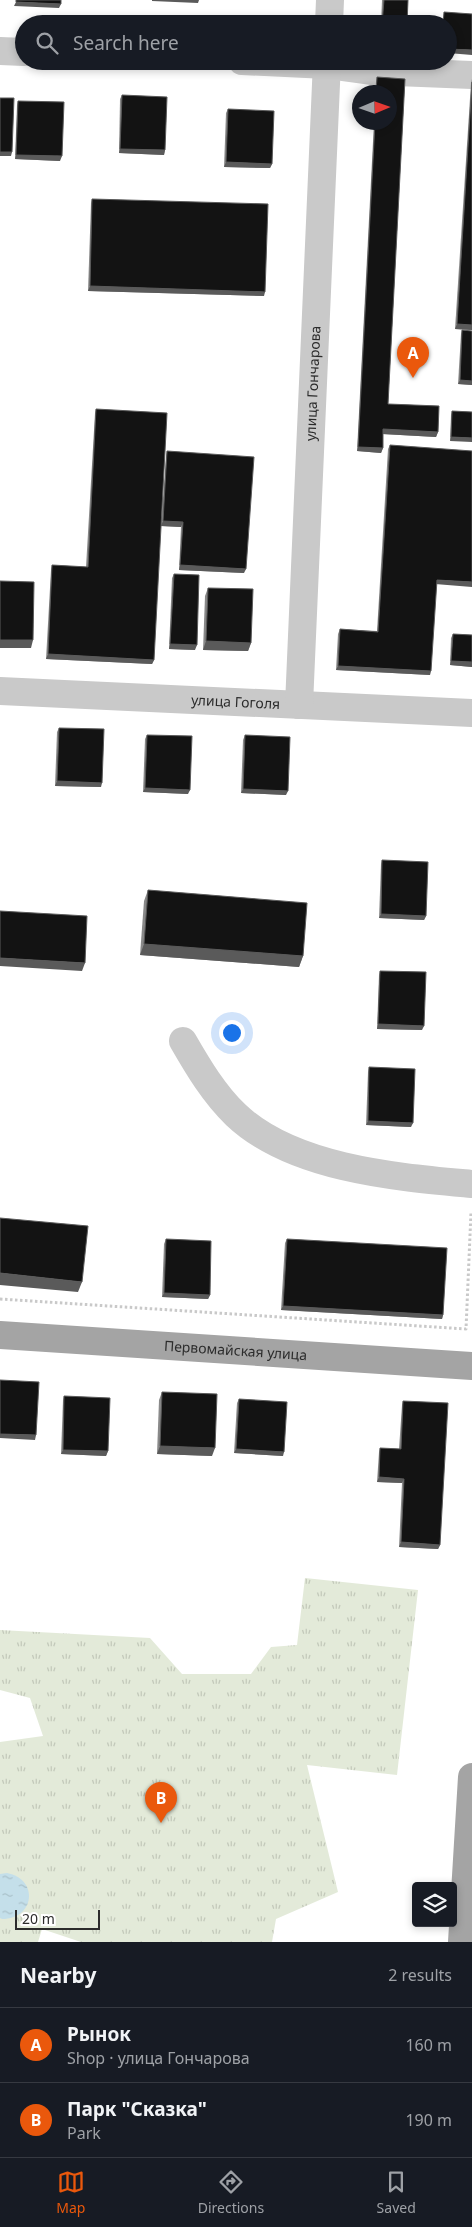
<!DOCTYPE html>
<meta charset="utf-8">
<style>
:root{--surface:#171b24;--page:#242831;--text:#f1f3f6;--muted:#9ea1a6;--line:#363941;--accent:#ea580c}
body{margin:0;font-family:"Noto Sans",sans-serif;background:var(--page);color:var(--text)}
.controls{position:absolute;right:15px;bottom:15px;display:grid;overflow:hidden;border-radius:5px;box-shadow:0 2px 8px #0003}
.controls button{width:45px;height:45px;display:grid;place-items:center;padding:0;border:0;border-bottom:1px solid var(--line);background:var(--surface);color:var(--text);font:25px sans-serif}
.compass{position:absolute;left:352px;top:85px;width:45px;height:45px;border-radius:50%;background:var(--surface);box-shadow:0 2px 8px #0003;rotate:88deg}
.scale{position:absolute;left:15px;bottom:12px;width:85px;box-sizing:border-box;padding-left:5px;border:2px solid #2c2c2c;border-top:0;font-size:14px;line-height:18px;white-space:nowrap;color:#2c2c2c;-webkit-text-stroke:4px #fff;paint-order:stroke}
.you{position:absolute;left:231px;top:1032px;width:18px;height:18px;margin:-12px;border:4px solid #fff;border-radius:50%;background:#1a73e8;box-shadow:0 0 0 8px #1a73e833}
.badge{display:grid;place-items:center;width:32px;height:32px;border-radius:50%;background:var(--accent);color:#fff;font-size:16px;font-weight:700}
.pin{position:absolute;translate:-50% -41px;filter:drop-shadow(0 1px 2px #0008)}
.pin::after{content:'';position:absolute;top:26px;width:18px;height:15px;background:inherit;clip-path:polygon(0 0,100% 0,50% 100%)}
.list{margin:0;padding:0;list-style:none}
h2{display:flex;justify-content:space-between;align-items:center;height:65px;margin:0;padding:0 20px;font-size:21px}
h2 small{font-size:16px;font-weight:400;color:var(--muted)}
.list li{display:grid;grid-template-columns:32px 1fr auto;gap:15px;align-items:center;box-sizing:border-box;height:75px;padding:0 20px;border-top:1px solid var(--line)}
.list b{display:block;font-size:19px;white-space:nowrap}
.list p{margin:0;font-size:16px;white-space:nowrap;color:var(--muted)}
.list em{font-size:16px;font-style:normal;color:var(--muted)}
.icon{flex:none;width:28px;height:28px;fill:none;stroke:currentColor;stroke-width:2;stroke-linecap:round;stroke-linejoin:round}
.map{position:relative;flex:none;width:472px;height:1942px;overflow:hidden}
.search{position:absolute;background:var(--surface);box-shadow:0 2px 8px #0003;left:15px;right:15px;top:15px;height:55px;display:flex;align-items:center;gap:12px;box-sizing:border-box;padding:0 18px;border-radius:28px;color:var(--muted);font-size:19px}
.sheet{height:215px;background:var(--surface)}
nav{display:flex;justify-content:space-around;align-items:center;box-sizing:border-box;height:70px;border-top:1px solid var(--line);background:var(--surface);font-size:14px;color:var(--muted)}
nav a{display:grid;justify-items:center;gap:2px}
nav .on{color:var(--accent)}
.map>svg:first-child{display:block}
</style>
<div class="map">
<svg width="472" height="1942" viewBox="0 0 472 1942">
<defs>
<pattern id="park-tufts" width="24" height="20" patternUnits="userSpaceOnUse" patternTransform="scale(1.25)"><rect width="24" height="20" fill="#e3ead9"/><path d="M3 7l-1-3M5 7V3M7 7l1-3M15 17l-1-3M17 17v-4M19 17l1-3" fill="none" stroke="#c3c9ba"/></pattern>
<pattern id="water-ripples" width="26" height="14" patternUnits="userSpaceOnUse" patternTransform="scale(1.25)"><rect width="26" height="14" fill="#c4dfea"/><path d="M2 4q2-2 4 0t4 0M15 11q2-2 4 0t4 0" fill="none" stroke="#a9c0c9"/></pattern>
</defs>
<rect width="100%" height="100%" fill="#fff"/>
<polygon fill="url(#park-tufts)" points="305,1578 418,1590 397,1775 307,1765 338,1892 276,1919 272,1942 81,1942 42,1929 38,1942 0,1942 0,1742 43,1736 30,1698 0,1690 0,1630 150,1638 182,1674 251,1674 271,1647 297,1645"/>
<path fill="url(#water-ripples)" d="M7 1873C39 1879 35 1919 2 1919L0 1918V1874Z"/>
<g fill="none" stroke-linecap="round" stroke-linejoin="round">
<polyline stroke="#c9c9c9" stroke-width="3" stroke-dasharray="2.5 2.5" stroke-linecap="butt" points="0,1299 466,1329 471,1212"/>
<g stroke="#c9c9c9" stroke-width="28">
<polyline points="329,24 330,0"/>
<polyline points="0,51 24,52"/>
<polyline points="242,61 327,65 371,71 472,75"/>
<path id="s1" d="M0 691 472 713"/>
<path id="s2" d="M299 705 327 61"/>
<path d="M183 1041C198 1067 214 1094 236 1115 293 1169 397 1177 472 1184"/>
</g>
<g stroke="#a4a4a4" stroke-width="28">
<path id="s3" d="M0 1335 472 1366"/>
<polyline points="462,1942 472,1777"/>
</g>
</g>
<g fill="#898989">
<polygon points="382,0 408,0 407,24 381,24"/>
<polygon points="377,77 405,79 388,404 439,406 438,432 436,437 383,434 383,448 381,453 357,451 374,122 390,122 390,92 375,92 376,82"/>
<polygon points="472,79 472,330 455,329 471,83"/>
<polygon points="122,95 165,150 164,155 119,153 120,99"/>
<polygon points="18,101 60,161 15,159 17,105"/>
<polygon points="228,109 272,164 270,168 224,167 226,113"/>
<polygon points="92,199 264,296 88,291 91,203"/>
<polygon points="462,330 472,385 458,384 461,334"/>
<polygon points="96,409 154,660 152,664 46,659 51,570 52,565 86,567 95,413"/>
<polygon points="452,411 472,412 450,441 451,415"/>
<polygon points="390,445 436,585 430,675 336,670 338,634 340,629 377,631 388,449"/>
<polygon points="167,451 244,573 179,570 181,527 161,526 166,456"/>
<polygon points="174,574 195,650 169,649 172,578"/>
<polygon points="208,588 251,643 248,651 203,650 205,596"/>
<polygon points="453,634 472,635 472,667 450,665 451,638"/>
<polygon points="59,728 101,787 55,786 57,732"/>
<polygon points="147,735 188,794 143,792 145,739"/>
<polygon points="245,735 286,795 241,793 243,740"/>
<polygon points="382,860 426,916 424,920 379,918 381,864"/>
<polygon points="148,890 303,956 299,967 140,955 144,901"/>
<polygon points="380,971 422,1030 377,1029 379,975"/>
<polygon points="369,1067 411,1127 366,1125 368,1072"/>
<polygon points="166,1239 210,1295 208,1299 162,1297 164,1244"/>
<polygon points="287,1239 443,1315 442,1319 281,1310 285,1243"/>
<polygon points="162,1392 212,1456 157,1454 159,1400"/>
<polygon points="64,1396 108,1451 106,1456 61,1454 63,1400"/>
<polygon points="239,1399 283,1456 234,1453 237,1403"/>
<polygon points="403,1401 440,1545 438,1549 399,1547 402,1483 377,1482 379,1452 380,1448 399,1449 402,1405"/>
</g>
<g fill="#5a5a5a">
<polygon points="152,0 199,0 198,3 152,1"/>
<polygon points="16,2 61,4 59,8 14,6"/>
<polygon points="448,49 472,50 472,55 448,53"/>
<polygon points="120,149 165,150 164,155 119,153"/>
<polygon points="0,152 12,152 11,156 0,156"/>
<polygon points="16,155 62,156 60,161 15,159"/>
<polygon points="226,162 272,164 270,168 224,167"/>
<polygon points="90,286 265,292 264,296 88,291"/>
<polygon points="457,324 472,325 472,330 455,329"/>
<polygon points="460,380 472,381 472,385 458,384"/>
<polygon points="383,429 438,432 436,437 382,434"/>
<polygon points="451,437 472,438 472,442 450,441"/>
<polygon points="358,447 383,448 381,453 357,451"/>
<polygon points="163,521 183,522 181,527 161,526"/>
<polygon points="180,565 246,569 244,573 179,570"/>
<polygon points="437,580 472,582 472,587 435,584"/>
<polygon points="0,640 33,640 31,648 0,648"/>
<polygon points="206,641 251,643 248,651 203,650"/>
<polygon points="170,644 197,645 195,650 169,649"/>
<polygon points="48,654 154,660 152,664 46,659"/>
<polygon points="451,661 472,662 472,667 450,665"/>
<polygon points="338,666 431,671 430,675 336,670"/>
<polygon points="57,781 102,783 101,787 55,786"/>
<polygon points="145,788 190,790 188,794 143,792"/>
<polygon points="243,789 288,791 286,795 241,793"/>
<polygon points="381,914 426,916 424,920 379,918"/>
<polygon points="144,944 303,956 299,967 140,955"/>
<polygon points="0,958 85,963 82,971 0,966"/>
<polygon points="378,1024 424,1026 422,1030 377,1029"/>
<polygon points="368,1121 413,1123 411,1127 366,1125"/>
<polygon points="0,1273 82,1282 78,1292 0,1285"/>
<polygon points="164,1293 210,1295 208,1299 162,1297"/>
<polygon points="283,1306 443,1315 442,1319 281,1310"/>
<polygon points="0,1434 36,1435 35,1440 0,1438"/>
<polygon points="160,1446 215,1448 212,1456 157,1454"/>
<polygon points="236,1449 284,1452 283,1456 234,1453"/>
<polygon points="63,1450 108,1451 106,1456 61,1454"/>
<polygon points="379,1477 404,1479 402,1483 377,1482"/>
<polygon points="401,1542 440,1545 438,1549 399,1547"/>
</g>
<g fill="#131313" stroke="#5a5a5a">
<polygon points="16,0 61,0 61,4 16,2"/>
<polygon points="384,0 408,0 407,24 382,24"/>
<polygon points="444,12 472,14 472,50 448,49 448,24 443,24"/>
<polygon points="377,77 405,79 388,404 439,406 438,432 383,429 383,448 358,447 375,122 390,122 390,92 376,92"/>
<polygon points="472,82 472,325 457,324"/>
<polygon points="122,95 167,97 165,150 120,149"/>
<polygon points="0,98 14,98 12,152 0,152"/>
<polygon points="18,101 64,102 62,156 16,155"/>
<polygon points="228,109 274,111 272,164 226,162"/>
<polygon points="92,199 268,204 265,292 90,286"/>
<polygon points="462,330 472,331 472,381 460,380"/>
<polygon points="96,409 167,413 154,660 48,654 52,565 88,567"/>
<polygon points="452,411 472,412 472,438 451,437"/>
<polygon points="390,445 472,451 472,582 437,580 431,671 338,666 340,629 378,632"/>
<polygon points="167,451 254,457 246,569 180,565 183,522 163,521"/>
<polygon points="174,574 199,575 197,645 170,644"/>
<polygon points="0,581 34,582 33,640 0,640"/>
<polygon points="208,588 253,589 251,643 206,641"/>
<polygon points="453,634 472,635 472,662 451,661"/>
<polygon points="59,728 104,729 102,783 57,781"/>
<polygon points="147,735 192,736 190,790 145,788"/>
<polygon points="245,735 290,737 288,791 243,789"/>
<polygon points="382,860 428,862 426,916 381,914"/>
<polygon points="148,890 307,903 303,956 144,944"/>
<polygon points="0,911 87,916 85,963 0,958"/>
<polygon points="380,971 426,972 424,1026 378,1024"/>
<polygon points="369,1067 415,1069 413,1123 368,1121"/>
<polygon points="0,1218 88,1226 82,1282 0,1273"/>
<polygon points="166,1239 211,1241 210,1295 164,1293"/>
<polygon points="287,1239 447,1248 443,1315 283,1306"/>
<polygon points="0,1380 39,1382 36,1435 0,1434"/>
<polygon points="162,1392 217,1394 215,1448 160,1446"/>
<polygon points="64,1396 110,1398 108,1451 63,1450"/>
<polygon points="239,1399 287,1402 284,1452 236,1449"/>
<polygon points="403,1401 448,1403 440,1545 401,1542 404,1479 379,1477 380,1448 401,1449"/>
</g>
<g text-anchor="middle" stroke-width="5" stroke-linejoin="round" paint-order="stroke">
<g font-size="14" fill="#2c2c2c" stroke="#fff">
<text dy="5" stroke="none"><textPath href="#s2" startOffset="322">улица Гончарова</textPath></text>
<text dy="5" stroke="none"><textPath href="#s1" startOffset="236">улица Гоголя</textPath></text>
<text dy="5" stroke="none"><textPath href="#s3" startOffset="236">Первомайская улица</textPath></text>
</g>
</g>
</svg>
<div class="controls">
<button><svg class="icon" aria-label="layers" viewBox="0 0 24 24"><path d="M12 4l9 5-9 5-9-5zM3 14l9 5 9-5"/></svg></button>
</div>
<svg class="compass" viewBox="-18 -18 36 36"><path d="M0-13l5 13h-10z" fill="#e53935"/><path d="M0 13l5-13h-10z" fill="#9ea1a6"/></svg>
<div class="scale">20 m</div>
<div class="you"></div>
<div class="pin badge" style="left:413px;top:378px">A</div>
<div class="pin badge" style="left:161px;top:1823px">B</div>
<div class="search"><svg class="icon" aria-label="search" viewBox="0 0 24 24"><circle cx="10" cy="10" r="6"/><path d="M15 15l6 6"/></svg>Search here</div>
</div>
<section class="sheet">
<h2>Nearby<small>2 results</small></h2>
<ul class="list">
<li><span class="badge">A</span><div><b>Рынок</b><p>Shop · улица Гончарова</p></div><em>160 m</em></li>
<li><span class="badge">B</span><div><b>Парк &quot;Сказка&quot;</b><p>Park</p></div><em>190 m</em></li>
</ul>
</section>
<nav>
<a class="on"><svg class="icon" aria-label="map" viewBox="0 0 24 24"><path d="M3 6l6-2 6 2 6-2v14l-6 2-6-2-6 2zM9 4v14M15 6v14"/></svg>Map</a>
<a><svg class="icon" aria-label="directions" viewBox="0 0 24 24"><path d="M12 3l9 9-9 9-9-9zM9 14v-3h6M13 9l2 2-2 2"/></svg>Directions</a>
<a><svg class="icon" aria-label="saved" viewBox="0 0 24 24"><path d="M7 4h10v16l-5-4-5 4z"/></svg>Saved</a>
</nav>
